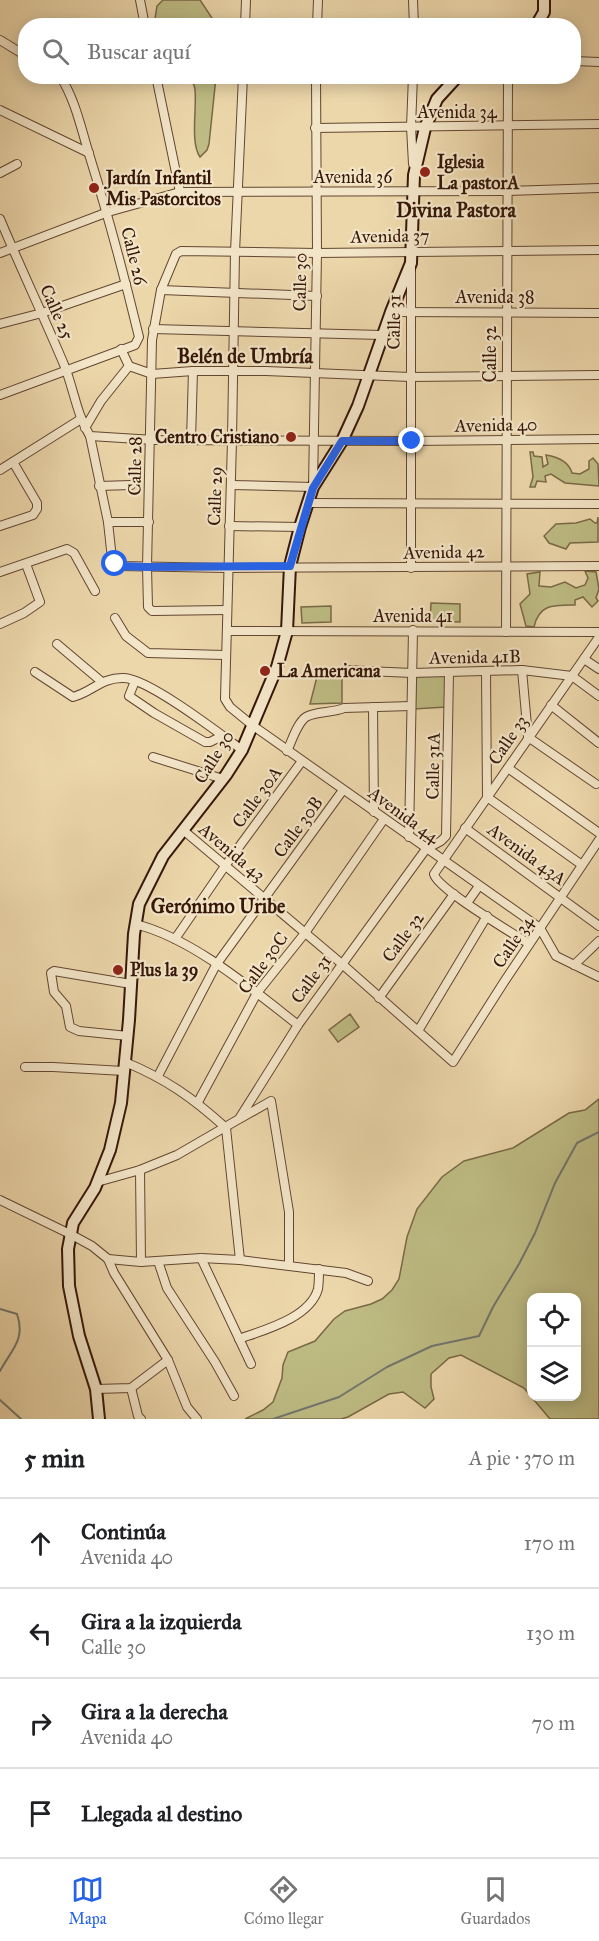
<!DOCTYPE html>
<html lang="es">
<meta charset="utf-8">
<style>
:root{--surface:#fff;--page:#f2f2f2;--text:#202124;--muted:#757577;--line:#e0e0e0;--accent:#2563eb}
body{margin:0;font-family:"IM FELL Great Primer",serif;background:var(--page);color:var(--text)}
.controls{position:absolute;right:18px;bottom:18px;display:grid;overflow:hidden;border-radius:12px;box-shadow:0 3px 15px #0003}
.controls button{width:54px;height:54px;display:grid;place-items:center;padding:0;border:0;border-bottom:2px solid var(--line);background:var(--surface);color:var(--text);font:30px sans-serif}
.stop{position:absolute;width:18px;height:18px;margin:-14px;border:4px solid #2563eb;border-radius:50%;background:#fff}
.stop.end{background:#2563eb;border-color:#fff;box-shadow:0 2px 6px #0008}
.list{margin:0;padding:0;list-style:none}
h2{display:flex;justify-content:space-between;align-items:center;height:78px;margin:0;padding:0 24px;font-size:26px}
h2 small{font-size:20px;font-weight:400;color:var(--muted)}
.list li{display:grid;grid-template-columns:39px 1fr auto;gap:18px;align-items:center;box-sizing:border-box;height:90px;padding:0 24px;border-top:2px solid var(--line)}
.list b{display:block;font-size:22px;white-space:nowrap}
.list p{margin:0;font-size:20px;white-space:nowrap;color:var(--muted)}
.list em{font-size:20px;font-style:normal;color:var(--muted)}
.icon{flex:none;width:33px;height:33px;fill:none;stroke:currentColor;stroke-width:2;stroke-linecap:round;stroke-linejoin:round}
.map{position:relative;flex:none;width:599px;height:1419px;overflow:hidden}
.search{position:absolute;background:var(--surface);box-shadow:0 3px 15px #0003;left:18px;right:18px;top:18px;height:66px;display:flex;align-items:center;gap:15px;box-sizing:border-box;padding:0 21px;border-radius:24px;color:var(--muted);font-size:22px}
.sheet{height:438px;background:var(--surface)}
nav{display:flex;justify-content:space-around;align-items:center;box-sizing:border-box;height:84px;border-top:2px solid var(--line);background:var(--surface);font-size:16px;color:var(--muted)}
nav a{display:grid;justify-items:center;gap:3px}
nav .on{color:var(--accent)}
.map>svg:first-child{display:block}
</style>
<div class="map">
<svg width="599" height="1419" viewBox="0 0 599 1419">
<rect width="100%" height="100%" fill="#ecd7ab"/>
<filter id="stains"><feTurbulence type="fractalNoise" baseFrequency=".00333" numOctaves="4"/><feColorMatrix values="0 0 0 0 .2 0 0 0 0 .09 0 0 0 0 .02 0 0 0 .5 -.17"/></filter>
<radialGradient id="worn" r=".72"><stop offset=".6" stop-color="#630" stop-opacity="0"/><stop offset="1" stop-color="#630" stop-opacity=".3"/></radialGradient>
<g fill="#bebc84" stroke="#7a6946" stroke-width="1.5" fill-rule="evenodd">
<polygon points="163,0 200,0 212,18 214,25 158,25 155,19 157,6"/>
<path d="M191 77H216L209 144 207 150 200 157C190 143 197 108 195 90 195 86 192 81 191 77Z"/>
<path d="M530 452H533L534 456 542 457 543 467 548 464 546 455C558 457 569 462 572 473L580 474 589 469V461L593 458 598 464 599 486 565 483 551 474 545 476 546 482 537 481 535 487H530L533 477Z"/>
<polygon points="598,517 598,542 570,543 566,549 549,543 544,536 556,524 576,523 590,519 595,523 597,523"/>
<path d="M585 571 596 572 599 589 596 598 598 601 592 607 583 597 575 600V605C553 605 539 604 534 627L526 626 520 604 530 594 527 574 540 572 539 586 551 587 565 582 576 588 585 585 588 578Z"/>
<polygon points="431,603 460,604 460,622 430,621"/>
<polygon points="331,606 331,622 302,623 301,607"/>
<polygon points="342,668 342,703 310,704 319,669"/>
<polygon points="413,674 447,675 446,707 414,709"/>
<polygon points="350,1014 359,1027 338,1042 329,1030"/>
<path d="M599 1099V1419H550L524 1388 461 1355 449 1358 431 1374V1387L434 1399 425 1408 403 1392 389 1394 348 1417 341 1419H245L263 1410 273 1402 282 1378 283 1365 288 1352 315 1341 334 1319 345 1311 371 1304 382 1299 392 1290 399 1279 407 1237 417 1209 442 1177 464 1161 513 1148 569 1113 585 1110ZM532 1298H576V1396H532Z"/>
</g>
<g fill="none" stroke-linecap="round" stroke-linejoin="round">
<g stroke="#73776f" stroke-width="2">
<path d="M0 1309 17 1314C26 1340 11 1350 0 1371"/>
<polyline points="0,1400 21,1419"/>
<polyline points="273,1419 339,1397 387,1367 432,1346 479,1336 493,1307 519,1264 535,1233 555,1183 577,1143 599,1132"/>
</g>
<defs>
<g id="minor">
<polyline points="140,0 145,26"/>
<polyline points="413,0 414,26"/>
<polyline points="245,26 246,0"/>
<polyline points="317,26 318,0"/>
<polyline points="0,40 26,56"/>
<polyline points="574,61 599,62"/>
<polyline points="156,76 180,192"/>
<polyline points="243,76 235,252 232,440 225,699 230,707 252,725 540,928 556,956 599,977"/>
<polyline points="0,110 89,153"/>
<polyline points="315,128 599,124"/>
<polyline points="413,164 411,127 413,76"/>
<polyline points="0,173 17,164"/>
<path d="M0 219C21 269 44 317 65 367 74 391 77 415 90 436L154 440 412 441 599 439"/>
<polyline points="0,253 108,212 180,192 507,191 599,188"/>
<polyline points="161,290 317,296"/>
<polyline points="391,312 599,313"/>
<polyline points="0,324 42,313 126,284"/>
<polyline points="153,329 382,335"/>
<polyline points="121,349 129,366 152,374 193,371 266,371 410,377 599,375"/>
<path d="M0 395 135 345 139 337C124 275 108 215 89 154 81 128 75 99 60 76"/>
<polyline points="85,428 101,401 129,366"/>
<polyline points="90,436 108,522 112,559 115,564 120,566 227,568 599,566"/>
<polyline points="191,440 193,371"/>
<polyline points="0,470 81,419"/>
<polyline points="231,485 313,487 317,253 316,76"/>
<polyline points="99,486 131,485"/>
<polyline points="309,503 599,504"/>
<polyline points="108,522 149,522"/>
<polyline points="0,526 33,515 37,509 37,503 13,462"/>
<polyline points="229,526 300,527"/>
<polyline points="411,568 411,266"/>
<polyline points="0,572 67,549 74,553 95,591"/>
<polyline points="227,610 152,611 148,607 147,567 152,340 161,290 176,254 181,251 317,253 599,250"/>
<polyline points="115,618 126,636 148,653 225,655"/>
<polyline points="0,624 24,613 40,602 26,564"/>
<polyline points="227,631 599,632"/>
<polyline points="506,632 508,76"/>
<polyline points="57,644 102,682"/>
<polyline points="584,659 599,669"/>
<polyline points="345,670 412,673 522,670 572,676 599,696"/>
<polyline points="522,670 528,737 596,784"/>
<polyline points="486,671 487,797 582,865"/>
<path d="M35 672 73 697C92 692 102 677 124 678 149 679 219 733 242 750"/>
<polyline points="135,681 129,696 154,713 205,742 210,742 222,736"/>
<polyline points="551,705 599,743"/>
<polyline points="373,707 374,812"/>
<path d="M287 751C292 741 297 723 306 717 315 711 333 713 344 708L411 706"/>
<polyline points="153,757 223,779"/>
<polyline points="508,768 599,833"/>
<polyline points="465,828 599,926"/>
<polyline points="183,830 342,964 453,1062 504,982 599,840"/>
<polyline points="409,837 413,630"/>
<polyline points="467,903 479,886"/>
<path d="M135 924C192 938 252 989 298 1025"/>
<polyline points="175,939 225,866 302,761"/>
<path d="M529 944C513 933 437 889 434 874L599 637"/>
<polyline points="574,965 599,941"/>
<polyline points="379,998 454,894"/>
<polyline points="418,1031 487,916"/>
<polyline points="128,1036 79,1031 70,1027 66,1006 54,992 51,973 54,971 131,984"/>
<path d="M125 1062C166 1079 193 1098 226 1128L240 1260"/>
<polyline points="25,1067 53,1067 124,1071"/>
<polyline points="158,1076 216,965 343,790"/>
<polyline points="198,1102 257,993 305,933 384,819"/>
<polyline points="241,1118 271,1101 289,1212 289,1265"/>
<polyline points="140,1170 141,1262"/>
<polyline points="97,1182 140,1170 177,1155 239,1119 298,1025 426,849 441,841 446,836 449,673"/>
<polyline points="0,1200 70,1234 92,1246 108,1259 141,1262 201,1258 240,1260 346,1273 368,1281"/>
<polyline points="201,1258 251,1364"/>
<polyline points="108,1259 114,1273 168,1360 187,1407 197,1419"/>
<polyline points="158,1261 167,1288 215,1362 234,1396"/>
<path d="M239 1339C264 1330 310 1318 318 1289 319 1283 319 1276 319 1269"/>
<polyline points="131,1388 138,1416 141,1419"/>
<polyline points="96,1389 131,1388 168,1360"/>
</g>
<g id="secondary">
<polyline points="536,26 544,12 544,0"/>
<polyline points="99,1419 96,1389 79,1336 69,1286 68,1249 73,1223 95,1188 110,1150 121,1103 129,1020 134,934 139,904 163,856 226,775 242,750 277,667 287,631 290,566 300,527 313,487 342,441 358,406 391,312 411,263 414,175 425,128 437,99 458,76"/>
</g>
</defs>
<use href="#minor" stroke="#634631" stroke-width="10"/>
<use href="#secondary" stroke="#351608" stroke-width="14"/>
<use href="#minor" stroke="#f3e5c8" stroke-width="8"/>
<use href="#secondary" stroke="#f3e5c8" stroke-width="10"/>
</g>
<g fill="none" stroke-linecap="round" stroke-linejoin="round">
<polyline stroke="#2563eb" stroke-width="8" points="115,564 120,566 147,567 290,566 313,488 342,441 412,441"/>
</g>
<g fill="#8f2418" stroke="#f3e5c8" stroke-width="2">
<circle cx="425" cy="172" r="6"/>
<circle cx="94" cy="188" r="6"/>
<circle cx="291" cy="437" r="6"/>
<circle cx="265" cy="671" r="6"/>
<circle cx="118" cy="970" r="6"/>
</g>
<g text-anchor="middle" stroke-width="4.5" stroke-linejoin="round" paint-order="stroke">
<g font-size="18" fill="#351608" stroke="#f3e5c8">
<text x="457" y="118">Avenida 34</text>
<text x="353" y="183">Avenida 36</text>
<text transform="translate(390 236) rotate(-1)" y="6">Avenida 37</text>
<text transform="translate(134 256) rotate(76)" y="6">Calle 26</text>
<text transform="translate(300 282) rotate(-89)" y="6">Calle 30</text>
<text x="495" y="303">Avenida 38</text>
<text transform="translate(57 312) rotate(66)" y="6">Calle 25</text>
<text transform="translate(394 322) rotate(-89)" y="6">Calle 31</text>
<text transform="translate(490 354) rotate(-90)" y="6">Calle 32</text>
<text transform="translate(496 425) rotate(-1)" y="6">Avenida 40</text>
<text transform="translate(135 466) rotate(-89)" y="6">Calle 28</text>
<text transform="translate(215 496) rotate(-88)" y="6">Calle 29</text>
<text transform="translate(444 552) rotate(-1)" y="6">Avenida 42</text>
<text x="413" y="622">Avenida 41</text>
<text transform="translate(475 657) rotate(-1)" y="6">Avenida 41B</text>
<text transform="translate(508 740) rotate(-56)" y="6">Calle 33</text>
<text transform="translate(214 757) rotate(-58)" y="6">Calle 30</text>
<text transform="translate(433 766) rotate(-89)" y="6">Calle 31A</text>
<text transform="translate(257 797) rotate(-54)" y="6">Calle 30A</text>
<text transform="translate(404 815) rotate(36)" y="6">Avenida 44</text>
<text transform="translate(298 827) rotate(-54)" y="6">Calle 30B</text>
<text transform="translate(232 852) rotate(40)" y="6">Avenida 43</text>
<text transform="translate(527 854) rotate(36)" y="6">Avenida 43A</text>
<text transform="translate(403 937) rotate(-54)" y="6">Calle 32</text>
<text transform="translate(513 942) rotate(-56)" y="6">Calle 34</text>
<text transform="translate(263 963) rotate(-54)" y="6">Calle 30C</text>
<text transform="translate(311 979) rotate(-54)" y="6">Calle 31</text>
</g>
<g font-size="18" font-weight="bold" fill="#351608" stroke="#f3e5c8" text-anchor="start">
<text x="437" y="168">Iglesia<tspan x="437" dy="21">La pastorA</tspan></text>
<text x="106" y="184">Jardín Infantil<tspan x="106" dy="21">Mis Pastorcitos</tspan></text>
<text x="279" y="443" text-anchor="end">Centro Cristiano</text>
<text x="277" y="677">La Americana</text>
<text x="130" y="976">Plus la 39</text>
</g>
<g font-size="20" font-weight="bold" fill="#351608" stroke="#f3e5c8">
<text x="456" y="217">Divina Pastora</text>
<text x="245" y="363">Belén de Umbría</text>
<text x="218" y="913">Gerónimo Uribe</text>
</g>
</g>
<rect width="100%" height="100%" filter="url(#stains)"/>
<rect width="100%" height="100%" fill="url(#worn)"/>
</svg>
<div class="controls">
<button><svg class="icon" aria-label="locate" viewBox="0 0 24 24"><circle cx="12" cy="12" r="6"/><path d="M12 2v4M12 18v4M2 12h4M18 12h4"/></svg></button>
<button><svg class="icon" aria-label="layers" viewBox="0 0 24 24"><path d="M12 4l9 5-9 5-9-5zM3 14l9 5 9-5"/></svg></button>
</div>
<div class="stop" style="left:115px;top:564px"></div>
<div class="stop end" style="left:412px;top:441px"></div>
<div class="search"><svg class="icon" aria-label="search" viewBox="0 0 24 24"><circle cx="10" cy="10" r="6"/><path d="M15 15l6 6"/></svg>Buscar aquí</div>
</div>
<section class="sheet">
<h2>5 min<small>A pie · 370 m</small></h2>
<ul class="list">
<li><svg class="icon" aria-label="ahead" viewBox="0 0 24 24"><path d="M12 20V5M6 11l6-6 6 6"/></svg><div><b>Continúa</b><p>Avenida 40</p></div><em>170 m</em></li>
<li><svg class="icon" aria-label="left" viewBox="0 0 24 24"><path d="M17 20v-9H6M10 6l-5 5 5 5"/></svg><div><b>Gira a la izquierda</b><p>Calle 30</p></div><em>130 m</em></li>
<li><svg class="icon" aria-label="right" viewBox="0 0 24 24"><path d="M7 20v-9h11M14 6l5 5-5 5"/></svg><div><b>Gira a la derecha</b><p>Avenida 40</p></div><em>70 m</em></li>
<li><svg class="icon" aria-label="arrive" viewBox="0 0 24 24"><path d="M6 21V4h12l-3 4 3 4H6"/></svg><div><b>Llegada al destino</b></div></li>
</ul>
</section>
<nav>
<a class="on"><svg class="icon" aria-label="map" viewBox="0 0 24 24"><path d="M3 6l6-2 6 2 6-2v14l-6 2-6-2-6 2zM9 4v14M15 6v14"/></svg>Mapa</a>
<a><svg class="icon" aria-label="directions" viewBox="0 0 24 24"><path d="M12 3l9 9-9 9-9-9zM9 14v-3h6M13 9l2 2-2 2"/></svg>Cómo llegar</a>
<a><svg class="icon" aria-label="saved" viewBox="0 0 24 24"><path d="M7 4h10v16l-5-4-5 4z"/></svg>Guardados</a>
</nav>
